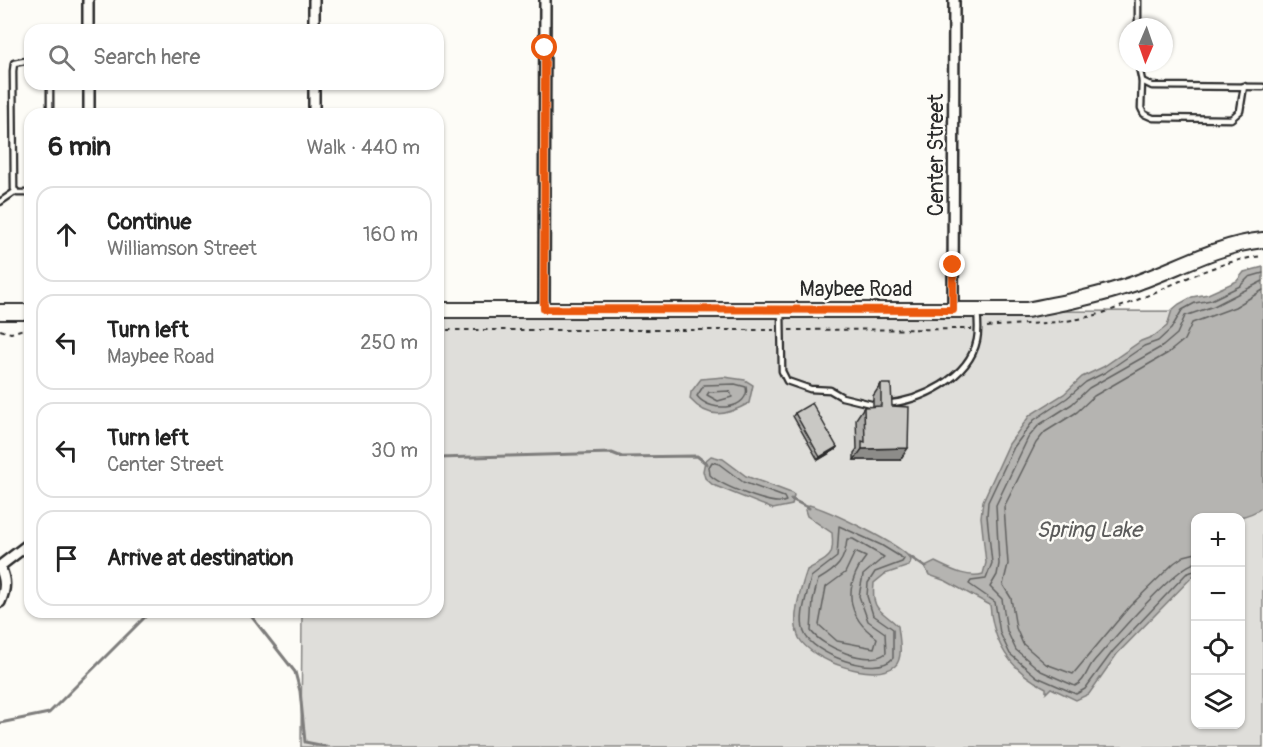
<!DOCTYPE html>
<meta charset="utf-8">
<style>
:root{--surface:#fff;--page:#f6f6f6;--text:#222;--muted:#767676;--line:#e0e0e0}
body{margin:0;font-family:Pangolin,sans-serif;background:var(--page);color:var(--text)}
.controls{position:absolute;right:18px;bottom:18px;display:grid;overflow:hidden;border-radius:12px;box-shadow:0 2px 4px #0004}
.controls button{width:54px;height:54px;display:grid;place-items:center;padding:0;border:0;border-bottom:2px solid var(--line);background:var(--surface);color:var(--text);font:30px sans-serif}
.compass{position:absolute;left:1119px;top:18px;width:54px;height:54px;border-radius:50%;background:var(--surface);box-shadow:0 2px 4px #0004;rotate:182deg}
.stop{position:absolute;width:18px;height:18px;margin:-14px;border:4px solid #ea580c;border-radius:50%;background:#fff}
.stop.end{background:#ea580c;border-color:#fff;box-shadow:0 2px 6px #0008}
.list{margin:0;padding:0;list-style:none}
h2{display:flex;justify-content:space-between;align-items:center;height:78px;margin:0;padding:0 24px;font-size:26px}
h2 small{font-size:20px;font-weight:400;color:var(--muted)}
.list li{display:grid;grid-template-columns:39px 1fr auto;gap:18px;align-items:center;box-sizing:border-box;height:96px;margin:0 12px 12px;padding:0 12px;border:2px solid var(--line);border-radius:18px}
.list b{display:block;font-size:22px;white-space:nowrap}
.list p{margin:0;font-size:20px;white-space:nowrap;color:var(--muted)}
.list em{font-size:20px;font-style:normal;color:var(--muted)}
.icon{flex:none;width:33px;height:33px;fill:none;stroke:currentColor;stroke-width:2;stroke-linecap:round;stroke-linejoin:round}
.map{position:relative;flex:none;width:1263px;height:747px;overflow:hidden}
.search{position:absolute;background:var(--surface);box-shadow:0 2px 4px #0004;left:24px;top:24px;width:420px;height:66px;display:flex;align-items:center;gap:15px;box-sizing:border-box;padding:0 21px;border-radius:18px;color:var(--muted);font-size:22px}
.panel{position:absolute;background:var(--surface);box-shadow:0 2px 4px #0004;left:24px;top:108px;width:420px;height:510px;border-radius:18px}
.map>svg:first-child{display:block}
</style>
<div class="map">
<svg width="1263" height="747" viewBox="0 0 1263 747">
<rect width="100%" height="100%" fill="#fdfcf7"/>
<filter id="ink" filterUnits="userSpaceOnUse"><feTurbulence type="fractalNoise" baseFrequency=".0167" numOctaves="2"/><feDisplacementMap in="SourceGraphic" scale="12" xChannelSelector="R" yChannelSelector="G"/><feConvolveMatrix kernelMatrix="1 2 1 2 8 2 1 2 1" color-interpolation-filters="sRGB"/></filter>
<g filter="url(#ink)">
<path fill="#dfdeda" stroke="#858482" stroke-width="1.5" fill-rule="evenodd" d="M1263 311V747H301L302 612H438V312ZM1196 518H1240V724H1196Z"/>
<g fill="#b5b4b1" stroke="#7e7d7b" stroke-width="1.5">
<path d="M1263 267V507C1243 522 1220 518 1196 518L1195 574 1117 654 1089 694 1076 700 1051 688 1046 693V688C1010 671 993 643 990 605L946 581 929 575 925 567 935 562C948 568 967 579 983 574L986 563 981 517 983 501 1009 444 1030 415 1064 394 1082 377 1103 367 1141 341 1154 336 1167 326 1172 310 1179 304 1192 297 1208 294 1237 281 1244 272Z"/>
<path d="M724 377 745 380 753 385 749 403C726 416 709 420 690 399L691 392 701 379Z"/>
<polygon points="711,456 723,459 746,476 791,493 794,495 792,505 773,509 713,485 705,478 703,471 705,461"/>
<path d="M809 505C826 509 905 546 911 560L909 566 885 574 874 583C871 612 881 609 898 626 899 636 904 658 895 666 873 683 811 660 799 638 790 620 801 588 807 570 827 558 835 560 832 533L807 516 805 510Z"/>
</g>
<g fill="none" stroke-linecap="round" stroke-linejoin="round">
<g stroke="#626261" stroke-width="1.5">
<path d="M735 384 746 387C751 408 712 415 697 396L704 385Z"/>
<polygon points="730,391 732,397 718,401 707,395 709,392"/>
<path d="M712 462 719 464 743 482 784 497 786 501C773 507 720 485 710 475L709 467Z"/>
<path d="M839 526 881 545 904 559 902 562 875 572 868 583 867 596 873 615 893 629V658C877 678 811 654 804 632 798 615 808 594 811 577L837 557Z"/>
<path d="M847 539H853L884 557 863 575 859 596 868 621 885 633 886 653C869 667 822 647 811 631L813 600 818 580C837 569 845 562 847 539Z"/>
<path d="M855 552 866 557C843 586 846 617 877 638L874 648 837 641 819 625 826 587 845 573Z"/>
<polyline points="1196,553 1184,556 1174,563 1130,606 1073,674 1046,664 1023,644 1016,628 1011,598 1003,585 1008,564 1004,507 1036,443 1045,432 1077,412 1094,396 1168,353 1184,340 1192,323 1235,307 1263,290"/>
<path d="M1196 563C1178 563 1109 644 1094 661 1087 669 1085 682 1075 686L1041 671 1016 650 1007 631 1002 599 990 587 997 575 999 564 996 505 1028 438 1039 425 1072 404 1089 388 1163 346 1177 334 1185 316 1214 306 1263 281"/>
<polyline points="1196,570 1186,574 1113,651 1085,689 1076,694 1037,677 1010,654 1000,633 995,602 969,584 971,581 986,579 992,563 987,516 988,502 1014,447 1034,420 1067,398 1086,382 1106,372 1144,346 1158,341 1171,329 1182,310 1195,303 1211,300 1240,286 1249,277 1263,273"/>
</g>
<g stroke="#7e7d7b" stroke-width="3">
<polyline points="438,458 612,453 622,457 697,456 707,464"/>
<polyline points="791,499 809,508"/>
<polyline points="909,556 925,567"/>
<polyline points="248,612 295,672 300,691 305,742 325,746"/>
<polyline points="0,723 49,713 150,612"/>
</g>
<defs>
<g id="lane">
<polyline points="1138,27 1138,0"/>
<polyline points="30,60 14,63 13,71 14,189 17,193 30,193"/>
<polyline points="1138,63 1142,81 1152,86 1263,87"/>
<polyline points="1142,81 1141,108 1144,114 1153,118 1231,119 1240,111 1244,86"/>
<polyline points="50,84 50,114"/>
<polyline points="0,202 16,191"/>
<polyline points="781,311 782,371 787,381 810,389 830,390 842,397 871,404"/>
<path d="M885 404C921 401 969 378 977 340 979 330 978 320 977 311"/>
</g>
<g id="street">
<polyline points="88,0 88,30"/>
<polyline points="314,0 314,30"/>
<polyline points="89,84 89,114"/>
<polyline points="314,84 314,114"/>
<polyline points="544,309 545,0"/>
<polyline points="953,310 954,0"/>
<polyline points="0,566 30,543"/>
<path d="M0 567C6 580 6 589 0 602"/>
</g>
<g id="secondary">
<path d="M438 310H1026C1062 303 1099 296 1133 284 1177 269 1216 245 1263 240"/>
<polyline points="0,312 30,312"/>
</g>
</defs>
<use href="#lane" stroke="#2b2b2b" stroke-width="9"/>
<use href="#street" stroke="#2b2b2b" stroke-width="14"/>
<use href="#secondary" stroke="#2b2b2b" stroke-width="18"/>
<g stroke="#2b2b2b" stroke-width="2" stroke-dasharray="4.5 4.5" stroke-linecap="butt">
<path d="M987 327C1023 323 1060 325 1096 315 1152 299 1204 262 1263 256"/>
<polyline points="0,330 11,333 30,327"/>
<polyline points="438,330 774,330"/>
<polyline points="789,330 972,329"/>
</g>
<use href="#lane" stroke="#fdfcf7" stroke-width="4.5"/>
<use href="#street" stroke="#fdfcf7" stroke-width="9"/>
<use href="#secondary" stroke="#fdfcf7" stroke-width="14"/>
</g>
<g fill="#adaca9" stroke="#2b2b2b" stroke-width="1.5">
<polygon points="881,384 892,406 900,460 854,460 854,453 857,449 856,419 864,407 873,407 873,396"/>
<polygon points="795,413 837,447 835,450 818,460 793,416"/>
</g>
<g fill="#8d8c89" stroke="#2b2b2b" stroke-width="1.5">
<polygon points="837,447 835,450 818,460 820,457"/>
<polygon points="908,448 900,460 854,460 862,449"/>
</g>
<g fill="#c9c8c4" stroke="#2b2b2b" stroke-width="1.5">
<polygon points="881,384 891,384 892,406 909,407 908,448 862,449 862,441 865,442 864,407 881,406"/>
<polygon points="812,403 837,447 820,457 795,413"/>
</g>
</g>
<g fill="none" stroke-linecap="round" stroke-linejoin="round" filter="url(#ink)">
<polyline stroke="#ea580c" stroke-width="8" points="545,48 544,309 953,310 953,265"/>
</g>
<g text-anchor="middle" stroke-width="5" stroke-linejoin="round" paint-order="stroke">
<g font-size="21" fill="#2b2b2b" stroke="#fdfcf7">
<text transform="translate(936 155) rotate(-90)" y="7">Center Street</text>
<text x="856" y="296">Maybee Road</text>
</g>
<g font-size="22" font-style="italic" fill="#5b5b5a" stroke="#fdfcf7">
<text x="1089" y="537">Spring Lake</text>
</g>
</g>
</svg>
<div class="controls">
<button>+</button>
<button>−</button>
<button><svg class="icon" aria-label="locate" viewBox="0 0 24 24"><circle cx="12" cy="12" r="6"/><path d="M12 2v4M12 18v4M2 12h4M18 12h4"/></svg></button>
<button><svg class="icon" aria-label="layers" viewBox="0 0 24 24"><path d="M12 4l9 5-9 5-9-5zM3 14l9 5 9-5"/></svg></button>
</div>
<svg class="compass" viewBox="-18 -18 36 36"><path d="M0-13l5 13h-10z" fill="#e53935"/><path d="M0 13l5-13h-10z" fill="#767676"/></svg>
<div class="stop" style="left:545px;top:48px"></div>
<div class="stop end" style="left:953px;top:265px"></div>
<div class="search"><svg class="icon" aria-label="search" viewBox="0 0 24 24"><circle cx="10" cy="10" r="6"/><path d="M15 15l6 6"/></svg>Search here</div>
<section class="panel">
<h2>6 min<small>Walk · 440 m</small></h2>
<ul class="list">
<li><svg class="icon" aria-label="ahead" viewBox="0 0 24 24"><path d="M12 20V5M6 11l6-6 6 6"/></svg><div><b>Continue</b><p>Williamson Street</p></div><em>160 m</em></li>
<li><svg class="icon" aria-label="left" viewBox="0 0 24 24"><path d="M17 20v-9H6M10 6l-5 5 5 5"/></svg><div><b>Turn left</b><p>Maybee Road</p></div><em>250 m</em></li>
<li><svg class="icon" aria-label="left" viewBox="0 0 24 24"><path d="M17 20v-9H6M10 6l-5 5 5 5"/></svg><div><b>Turn left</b><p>Center Street</p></div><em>30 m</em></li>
<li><svg class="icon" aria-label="arrive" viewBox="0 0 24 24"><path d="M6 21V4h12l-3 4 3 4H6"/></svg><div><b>Arrive at destination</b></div></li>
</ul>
</section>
</div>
